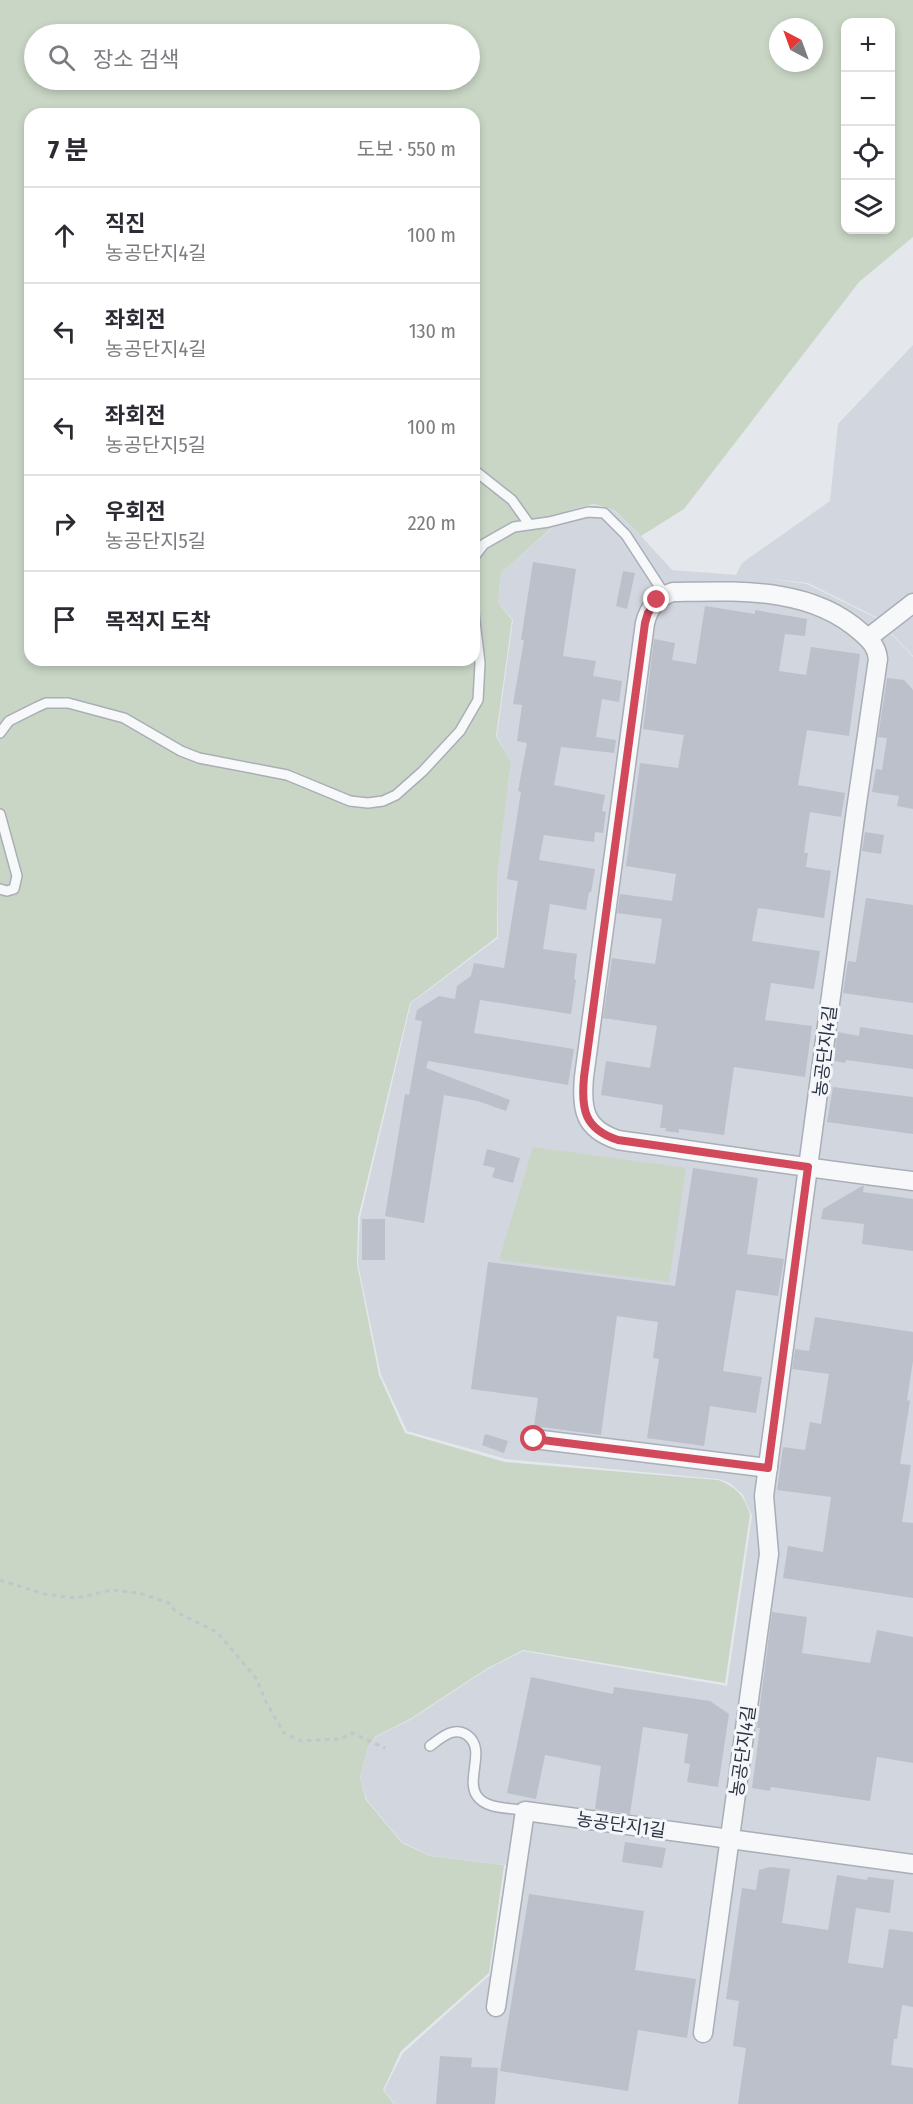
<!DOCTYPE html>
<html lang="ko">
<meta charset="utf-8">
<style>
:root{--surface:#fff;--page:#f2f2f3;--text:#2b2b33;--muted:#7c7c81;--line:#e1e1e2}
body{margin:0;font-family:"Fira Sans Condensed","Noto Sans KR",sans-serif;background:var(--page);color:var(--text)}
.controls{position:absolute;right:18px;top:18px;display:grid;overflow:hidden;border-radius:12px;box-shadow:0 3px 9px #0003}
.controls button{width:54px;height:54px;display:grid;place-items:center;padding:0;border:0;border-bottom:2px solid var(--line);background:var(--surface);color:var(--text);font:30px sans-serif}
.compass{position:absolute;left:769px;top:18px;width:54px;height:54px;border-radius:50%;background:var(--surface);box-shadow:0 3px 9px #0003;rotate:319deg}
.stop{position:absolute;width:18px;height:18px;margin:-14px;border:4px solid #d1495b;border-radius:50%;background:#fff}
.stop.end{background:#d1495b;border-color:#fff;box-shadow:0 2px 6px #0008}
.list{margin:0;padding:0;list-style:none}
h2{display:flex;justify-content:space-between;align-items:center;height:78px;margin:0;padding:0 24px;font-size:26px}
h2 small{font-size:20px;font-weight:400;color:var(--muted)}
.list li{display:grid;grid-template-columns:39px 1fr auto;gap:18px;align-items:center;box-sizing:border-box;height:96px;padding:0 24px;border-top:2px solid var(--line)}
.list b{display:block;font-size:22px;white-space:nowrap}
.list p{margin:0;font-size:20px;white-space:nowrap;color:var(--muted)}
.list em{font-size:20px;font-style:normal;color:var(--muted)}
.icon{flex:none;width:33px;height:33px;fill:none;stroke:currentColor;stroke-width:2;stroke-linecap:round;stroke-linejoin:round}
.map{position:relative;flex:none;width:913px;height:2104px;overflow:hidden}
.search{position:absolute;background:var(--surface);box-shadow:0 3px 9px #0003;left:24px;top:24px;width:456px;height:66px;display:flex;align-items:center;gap:15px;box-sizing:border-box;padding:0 21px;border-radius:33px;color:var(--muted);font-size:22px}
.panel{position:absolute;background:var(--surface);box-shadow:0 3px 9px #0003;left:24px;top:108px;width:456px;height:558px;border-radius:18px}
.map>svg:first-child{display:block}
</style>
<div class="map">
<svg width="913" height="2104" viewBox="0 0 913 2104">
<rect width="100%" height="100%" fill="#e4e7ec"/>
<polygon fill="#d2d6de" points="913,345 913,656 876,617 808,583 763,578 807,584 876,618 913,657 913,2104 395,2104 384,2090 403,2053 491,1974 506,1865 431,1856 402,1842 367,1800 360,1779 368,1747 377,1736 410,1720 486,1670 523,1651 727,1686 752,1516 743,1495 730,1483 718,1479 506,1459 407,1431 381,1375 358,1264 360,1218 411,1003 498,938 497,878 511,763 497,736 513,620 498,603 501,573 571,511 594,505 613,510 641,536 672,570 736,575 742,563 830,501 838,424"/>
<g fill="#c9d6c5" fill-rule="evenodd">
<path d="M0 0H913V237L859 282 684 509 641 536 614 510 594 504 571 510 501 573 498 603 512 620 496 736 511 762 497 878V937L410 1003 358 1218 357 1264 379 1375 405 1433 505 1462 718 1480C737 1487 745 1497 750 1515L725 1683 523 1650 486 1669 410 1719 376 1736 368 1747 360 1778 366 1800 402 1843 430 1856 504 1865 489 1973 401 2051 383 2090 394 2104H0ZM846 22H890V230H846ZM778 27H814V63H778ZM34 34H470V80H34ZM30 114H474V660H30Z"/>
<polygon points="533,1147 686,1168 669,1282 499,1260"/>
</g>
<g fill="#bbc0ca">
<polygon points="533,562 576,569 563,656 596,661 593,676 622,681 619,702 602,699 596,737 616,740 614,753 561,747 554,785 605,795 602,811 606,812 603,833 595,832 594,842 544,835 539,860 595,869 591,892 589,892 586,910 550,904 543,949 577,954 574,979 576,980 571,1014 480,1000 474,1033 574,1049 568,1085 428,1061 426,1068 510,1100 506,1111 478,1101 444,1095 424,1223 385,1216 405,1094 409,1095 422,1021 415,1020 417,1010 439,996 455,999 457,986 471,976 474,963 504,968 518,881 507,879 521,792 518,791 527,743 517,741 522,705 513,704 524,640 521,640"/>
<polygon points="623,571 635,573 627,609 616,606"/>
<polygon points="705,606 755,614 755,610 807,619 805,636 785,634 779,671 806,675 811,647 860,654 849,736 807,730 798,785 845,793 841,817 810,812 804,853 808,853 806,867 831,871 824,918 758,908 752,941 820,951 814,989 771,983 765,1020 812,1026 805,1077 734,1067 724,1135 679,1129 679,1133 665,1131 666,1128 660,1128 663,1105 601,1095 606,1061 650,1068 657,1026 603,1018 612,958 655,964 662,919 617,913 620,894 672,901 676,874 626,866 640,763 678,768 684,735 643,729 654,639 675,643 672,660 696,664"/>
<polygon points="887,678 904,680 913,690 913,809 897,806 899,796 872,792 876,769 882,770 887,738 878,737"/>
<polygon points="865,832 884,835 881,854 862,851"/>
<polygon points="866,898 913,905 913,1003 843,993 848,961 856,962"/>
<polygon points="860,1027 913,1035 913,1069 846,1060 845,1063 834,1061 837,1032 859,1036"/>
<polygon points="833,1087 913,1097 913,1134 827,1122"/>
<polygon points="487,1149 520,1158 513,1183 492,1177 495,1168 483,1165"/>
<polygon points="693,1168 758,1178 747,1254 784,1259 778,1296 736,1290 723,1371 762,1377 756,1413 710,1406 704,1446 647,1438 659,1359 653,1358 658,1322 617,1316 601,1435 534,1426 538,1398 471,1389 488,1262 675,1286"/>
<polygon points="862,1186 864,1186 863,1192 913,1199 913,1251 862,1244 864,1224 821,1219 823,1209"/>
<rect x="362" y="1219" width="23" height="41"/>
<polygon points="815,1317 913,1332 913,1361 907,1400 910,1401 900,1464 911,1465 902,1522 913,1523 913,1598 783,1578 788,1546 823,1552 831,1497 777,1490 783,1447 805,1450 810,1422 821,1424 829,1374 792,1369 795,1349 809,1351"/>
<polygon points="485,1434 508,1441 504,1453 482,1445"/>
<polygon points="772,1612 807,1617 802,1653 870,1663 877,1630 913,1637 913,1763 877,1757 870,1801 771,1787 770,1791 752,1788 760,1728 757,1728"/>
<polygon points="531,1677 613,1694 614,1687 710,1701 729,1714 718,1787 687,1782 690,1764 684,1763 688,1734 643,1727 630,1814 595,1809 601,1766 545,1755 536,1799 507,1793"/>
<polygon points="625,1842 666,1848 662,1868 622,1862"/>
<polygon points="770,1867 790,1869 782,1923 828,1930 837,1875 867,1880 868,1877 894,1880 890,1913 856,1908 848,1963 883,1968 889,1929 913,1932 913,2007 902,2005 897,2039 894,2039 891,2065 913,2068 913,2104 738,2104 746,2048 733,2046 739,2001 726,1999 742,1888 756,1890 759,1870"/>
<polygon points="529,1894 644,1911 635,1970 696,1979 687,2038 638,2030 628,2091 500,2071"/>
<polygon points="440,2056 472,2058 471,2067 498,2068 495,2104 436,2104"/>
</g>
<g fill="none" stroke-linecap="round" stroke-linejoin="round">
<defs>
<g id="service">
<polyline points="474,470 512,500 529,524"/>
<polyline points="474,557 484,544 514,527 549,522 588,512 604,513 626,535 665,595"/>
<polyline points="0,733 9,721 37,707 46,703 68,703 124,718 181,751 199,758 287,775 350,801 368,803 383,801 396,795 423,771 460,731 478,700 480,663 474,613"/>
<polyline points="0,814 17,876 14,889 7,891 0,889"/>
<path d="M430 1746C441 1738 453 1726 467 1735 487 1749 465 1779 477 1796 487 1810 510 1807 525 1811"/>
</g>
<g id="minor">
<polyline points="868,638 913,603"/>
<polyline points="534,1439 768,1468"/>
<polyline points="496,2007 525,1811 913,1864"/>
<path d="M703 2033 769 1554 764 1496 808 1167 856 810 878 659C877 647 870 640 862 633 811 586 737 591 673 592 657 597 649 607 645 623L584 1077C581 1109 584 1129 618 1140 716 1154 814 1169 913 1181"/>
</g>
</defs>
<use href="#service" stroke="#a9aeb7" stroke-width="12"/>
<use href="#minor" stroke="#a9aeb7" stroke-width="21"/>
<polyline stroke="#c2c5cb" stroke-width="3" stroke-dasharray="4.5 4.5" stroke-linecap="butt" points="0,1580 44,1594 76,1598 112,1590 139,1593 169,1603 176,1612 217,1632 256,1678 267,1704 284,1733 301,1741 340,1739 352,1733 385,1748"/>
<use href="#service" stroke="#f7f8fa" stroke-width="9"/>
<use href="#minor" stroke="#f7f8fa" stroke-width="18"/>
</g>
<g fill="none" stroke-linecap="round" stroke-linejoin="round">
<path stroke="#d1495b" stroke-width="8" d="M534 1439 768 1468 808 1167 618 1140C584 1129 581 1109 584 1077L645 623 648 613 657 600"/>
</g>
<g text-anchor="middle" stroke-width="6" stroke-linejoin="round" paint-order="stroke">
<g font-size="18" fill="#2b3445" stroke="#f4f6f9">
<text transform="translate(825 1051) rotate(-83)" y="6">농공단지4길</text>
<text transform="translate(743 1751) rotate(-82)" y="6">농공단지4길</text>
<text transform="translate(621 1825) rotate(8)" y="6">농공단지1길</text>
</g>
</g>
</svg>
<div class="controls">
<button>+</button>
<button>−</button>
<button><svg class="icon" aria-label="locate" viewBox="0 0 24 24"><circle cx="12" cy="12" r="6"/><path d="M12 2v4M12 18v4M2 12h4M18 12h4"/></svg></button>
<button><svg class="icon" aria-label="layers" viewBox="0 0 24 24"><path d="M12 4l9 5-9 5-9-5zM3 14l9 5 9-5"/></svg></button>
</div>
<svg class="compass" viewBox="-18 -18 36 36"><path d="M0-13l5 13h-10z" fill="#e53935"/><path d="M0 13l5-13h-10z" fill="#7c7c81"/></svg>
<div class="stop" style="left:534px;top:1439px"></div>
<div class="stop end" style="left:657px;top:600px"></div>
<div class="search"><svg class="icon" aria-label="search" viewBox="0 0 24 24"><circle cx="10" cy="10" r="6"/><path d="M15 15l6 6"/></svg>장소 검색</div>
<section class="panel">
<h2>7 분<small>도보 · 550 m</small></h2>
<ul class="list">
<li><svg class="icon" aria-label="ahead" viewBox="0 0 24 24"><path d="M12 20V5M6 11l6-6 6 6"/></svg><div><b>직진</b><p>농공단지4길</p></div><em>100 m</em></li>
<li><svg class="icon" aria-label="left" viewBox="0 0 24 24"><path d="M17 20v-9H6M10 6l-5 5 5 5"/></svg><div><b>좌회전</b><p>농공단지4길</p></div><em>130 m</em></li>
<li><svg class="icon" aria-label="left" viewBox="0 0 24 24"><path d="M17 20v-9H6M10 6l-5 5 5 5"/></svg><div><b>좌회전</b><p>농공단지5길</p></div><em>100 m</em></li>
<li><svg class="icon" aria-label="right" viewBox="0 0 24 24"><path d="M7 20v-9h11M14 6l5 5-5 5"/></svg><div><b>우회전</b><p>농공단지5길</p></div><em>220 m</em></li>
<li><svg class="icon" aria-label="arrive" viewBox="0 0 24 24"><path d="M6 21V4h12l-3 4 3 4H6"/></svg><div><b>목적지 도착</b></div></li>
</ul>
</section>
</div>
